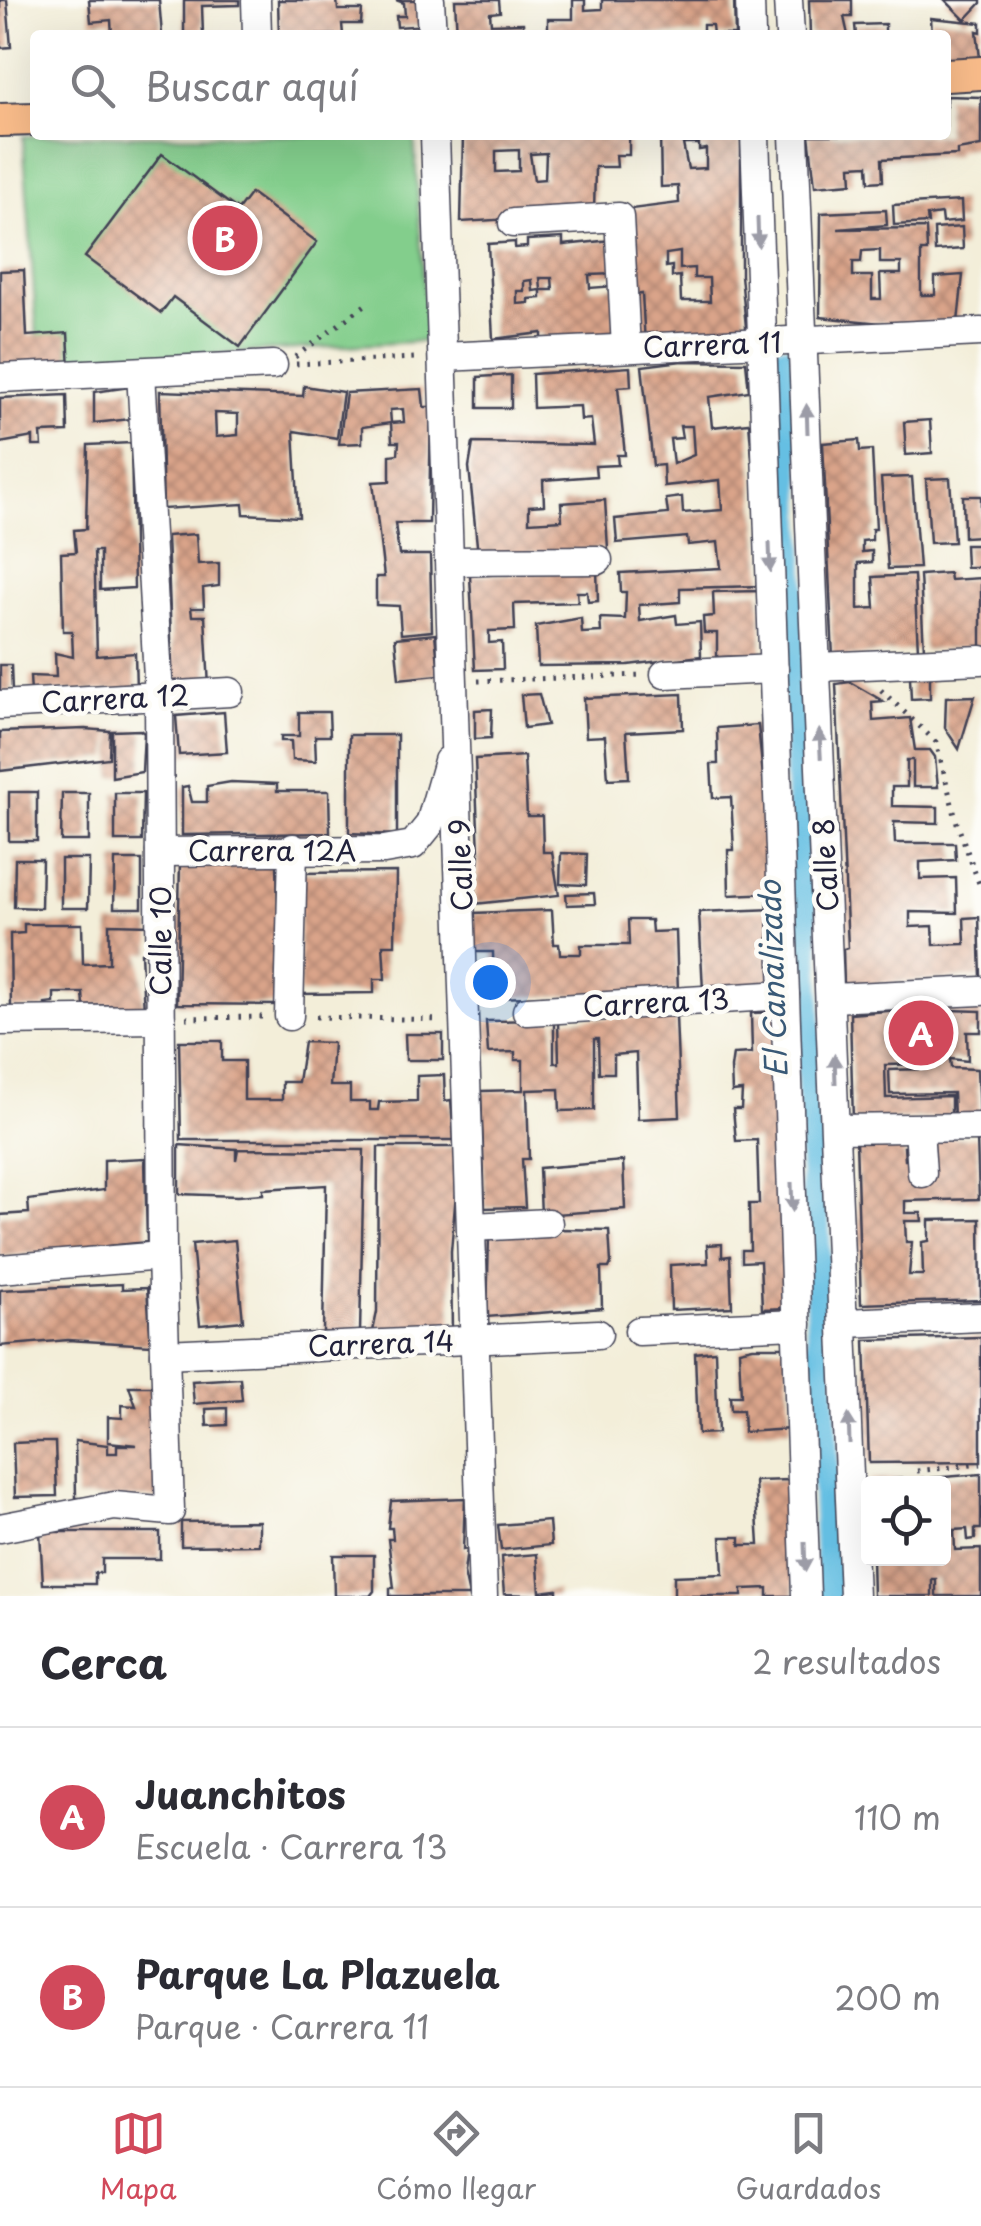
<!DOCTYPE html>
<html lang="es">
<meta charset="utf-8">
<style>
:root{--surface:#fff;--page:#f7f7f7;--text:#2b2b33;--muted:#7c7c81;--line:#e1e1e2;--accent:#d1495b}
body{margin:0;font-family:"Playpen Sans",sans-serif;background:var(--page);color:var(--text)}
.controls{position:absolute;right:30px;bottom:30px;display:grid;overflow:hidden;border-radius:10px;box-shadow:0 10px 40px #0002}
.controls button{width:90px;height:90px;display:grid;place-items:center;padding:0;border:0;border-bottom:2px solid var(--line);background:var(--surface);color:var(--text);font:50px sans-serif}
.you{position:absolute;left:490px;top:982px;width:35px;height:35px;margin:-25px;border:8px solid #fff;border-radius:50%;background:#1a73e8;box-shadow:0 0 0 15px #1a73e833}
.badge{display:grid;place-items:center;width:65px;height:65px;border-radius:50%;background:var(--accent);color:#fff;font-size:32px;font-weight:700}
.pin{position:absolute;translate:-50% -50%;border:5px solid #fff;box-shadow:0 2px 10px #0006}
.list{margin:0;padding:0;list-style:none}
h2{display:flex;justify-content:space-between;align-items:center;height:130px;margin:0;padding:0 40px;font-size:42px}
h2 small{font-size:32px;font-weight:400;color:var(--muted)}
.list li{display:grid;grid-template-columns:65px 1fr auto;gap:30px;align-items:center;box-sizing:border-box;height:180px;padding:0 40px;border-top:2px solid var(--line)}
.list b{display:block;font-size:38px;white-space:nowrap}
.list p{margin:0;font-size:32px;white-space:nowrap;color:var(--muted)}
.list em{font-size:32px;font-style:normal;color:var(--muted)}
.icon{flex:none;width:55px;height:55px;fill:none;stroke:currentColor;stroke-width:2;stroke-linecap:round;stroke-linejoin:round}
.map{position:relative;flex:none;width:981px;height:1596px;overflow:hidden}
.search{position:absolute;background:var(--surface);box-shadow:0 10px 40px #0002;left:30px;right:30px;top:30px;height:110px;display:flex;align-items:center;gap:25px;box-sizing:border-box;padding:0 35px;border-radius:10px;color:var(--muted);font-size:38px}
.sheet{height:490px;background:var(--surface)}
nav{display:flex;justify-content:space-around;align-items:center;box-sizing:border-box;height:140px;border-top:2px solid var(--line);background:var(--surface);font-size:28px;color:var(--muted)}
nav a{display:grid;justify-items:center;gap:5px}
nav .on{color:var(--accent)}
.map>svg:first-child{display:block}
</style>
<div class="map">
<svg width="981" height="1596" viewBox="0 0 981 1596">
<defs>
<pattern id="building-cross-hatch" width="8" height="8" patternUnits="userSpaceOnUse" patternTransform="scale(2.5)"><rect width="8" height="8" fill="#daa48a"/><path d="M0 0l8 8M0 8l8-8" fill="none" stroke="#b08572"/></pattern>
</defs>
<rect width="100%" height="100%" fill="#fdfcf7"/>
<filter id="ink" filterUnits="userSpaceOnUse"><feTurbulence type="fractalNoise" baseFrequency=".01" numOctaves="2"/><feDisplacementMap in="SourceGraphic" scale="20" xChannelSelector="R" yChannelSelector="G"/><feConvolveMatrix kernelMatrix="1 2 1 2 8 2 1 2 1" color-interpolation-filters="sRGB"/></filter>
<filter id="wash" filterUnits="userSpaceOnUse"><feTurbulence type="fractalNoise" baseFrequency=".0048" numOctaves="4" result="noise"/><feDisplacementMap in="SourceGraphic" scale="40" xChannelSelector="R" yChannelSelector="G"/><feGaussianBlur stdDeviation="2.25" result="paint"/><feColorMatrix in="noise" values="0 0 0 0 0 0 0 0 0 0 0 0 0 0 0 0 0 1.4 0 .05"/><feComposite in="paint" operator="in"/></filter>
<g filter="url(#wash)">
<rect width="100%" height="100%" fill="#f3eed9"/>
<polygon fill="#83ce8c" stroke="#527864" stroke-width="2.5" points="414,135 427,341 39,365 23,136"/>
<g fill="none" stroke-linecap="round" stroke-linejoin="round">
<polyline stroke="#65bfe3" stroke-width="28" points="783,359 830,1596"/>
</g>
<g id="blocks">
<g fill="url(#building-cross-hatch)" fill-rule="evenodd">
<polygon points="0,0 7,0 11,47 0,48"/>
<polygon points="89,0 159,0 162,35 112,35 111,20 91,22"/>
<polygon points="184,0 239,0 239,5 202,6 203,35 184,35"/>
<polygon points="278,0 337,0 338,10 362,10 361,24 342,24 343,35 279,35"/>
<polygon points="396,0 427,0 428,25 397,27 396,16 405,16 404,3"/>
<polygon points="455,0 499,0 500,12 490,13 491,24 523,23 524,35 457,35"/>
<polygon points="573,0 585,0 585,10 602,9 602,0 734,0 735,35 713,35 712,25 703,25 703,35 548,35 548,19 573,19"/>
<polygon points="809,0 852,0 852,17 844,17 848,35 810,35"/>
<polygon points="945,0 981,0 981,3 965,20"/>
<polygon points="931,18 981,23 981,32 977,31 981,68 946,70 946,35 932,35"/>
<polygon points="885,24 885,35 856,35 855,25"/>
<polygon points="946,96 981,97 981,146 957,150 957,155 882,159 883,181 869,182 868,165 851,166 852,183 815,186 809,135 946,135"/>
<path d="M463 135H629V155H616L617 167H595L594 214 461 222ZM519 150V171L496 172V151ZM546 153 545 179 534 180 530 154Z"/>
<path d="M660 135H741V275L747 338 645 343 642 294 634 295 631 209 679 203 678 186 661 187ZM683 144H699V150L706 149V168L688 169ZM680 252V269L694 268V278H709L710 301H681L680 276 672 277V266L666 267V254Z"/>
<polygon points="162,154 238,210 251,193 317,242 240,347 173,297 161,313 85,257"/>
<polygon points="961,201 962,221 942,223 941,214 927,216 928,223 894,225 893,205"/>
<path d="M886 210 887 225 838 229 926 228 927 251H921V295H935V277L963 275 958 322 881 323 820 317 821 213ZM880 250V263H901V274H880L881 299H872V276H853V262H861L862 251Z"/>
<polygon points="962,227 963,249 935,251 934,229"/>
<path d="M563 238V245L612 240 614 274 589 275 590 288 615 286V336L566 339 542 338V333L493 339 488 244 515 242V248L527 247V240ZM540 278H552L553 290H541V298L529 299V303L517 304V291H524V281L532 280 533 291 541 290Z"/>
<polygon points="24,270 27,336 68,333 70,369 0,373 0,271"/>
<path d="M682 361 746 362 749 391 709 397 712 427 749 423 763 586 680 588V602L639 605 640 621 676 615 677 624 700 622 701 656 628 665 538 666 536 626 581 618 582 633 601 632 600 618 625 619 626 592H621L620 573 721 568 718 542 688 545 687 537 617 543 615 519 668 514 666 499 682 497 683 513 722 510 720 480 664 486 663 465 653 466 642 366ZM680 426H692L694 455 673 464 670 439 682 438Z"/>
<polygon points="630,367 631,386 618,387 625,455 617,455 618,465 595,466 596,476 543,480 544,505 529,506 529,522 562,520 561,503 605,500 608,549 478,555 469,467 473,443 594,445 591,419 581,420 580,406 533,408 532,374"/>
<polygon points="511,375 511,408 478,408 478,377"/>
<path d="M304 386 343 392 337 438 294 431 299 517 244 514 243 504 163 509 160 391 303 396ZM215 413 238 414V435L216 437Z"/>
<polygon points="130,387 131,419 94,423 94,392"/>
<polygon points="422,389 424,407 431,407 429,523 395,523 399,555 430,555 432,631 401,634 399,606 376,605 376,577 384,577 373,482 390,481 390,455 398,454 399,442 392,442 391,423 404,422 403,409 390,410 391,423 362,427 362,443 339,444 346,393"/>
<polygon points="67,395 68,432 41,433 42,446 33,446 33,437 0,443 0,398"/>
<polygon points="930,420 932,453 906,455 904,422"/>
<polygon points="859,440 860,451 872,450 876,529 872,529 872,540 862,541 862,552 872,551 872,562 858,563 858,609 875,608 873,577 914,575 918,650 833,658 823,443"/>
<polygon points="131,443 134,588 100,590 100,551 94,551 95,578 97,656 135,653 136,690 31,693 30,676 56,677 55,653 73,657 72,631 63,631 61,553 76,552 74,530 86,529 88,445"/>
<polygon points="912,477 919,568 888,569 881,478"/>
<polygon points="950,478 954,542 930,543 926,479"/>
<polygon points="963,496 981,496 981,536 964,537"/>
<polygon points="196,534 198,564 219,563 219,586 203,588 204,608 191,608 192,616 205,616 209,687 173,689 167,536"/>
<polygon points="965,545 981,545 981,567 966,567"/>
<polygon points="597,569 598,601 588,602 587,592 577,592 578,602 514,604 515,630 489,631 489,643 502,642 503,669 475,670 470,576"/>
<polygon points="949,573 950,580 981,578 981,647 924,650 920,575"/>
<polygon points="760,591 762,656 717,657 717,633 704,633 703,617 714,616 713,592"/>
<polygon points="435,634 439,675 399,679 395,638"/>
<polygon points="0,665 11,665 12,692 0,692"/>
<polygon points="910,677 930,677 930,698 911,699"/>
<polygon points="850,682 883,701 872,702 873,721 910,718 915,750 930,750 935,757 938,787 913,787 913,760 907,760 907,787 892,787 892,806 938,807 938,823 894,822 895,843 955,843 956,860 920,862 920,879 956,878 957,913 910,912 910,927 933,926 934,945 965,944 964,918 979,917 981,977 844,986 843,949 848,948 836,684"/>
<polygon points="539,694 547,725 524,728 521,695"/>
<polygon points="682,694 683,729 626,732 629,778 608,779 605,736 586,737 584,698"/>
<polygon points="975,696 959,749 945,728 946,697"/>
<polygon points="492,709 491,738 475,739 475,710"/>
<polygon points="224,712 227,752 179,755 176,716"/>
<polygon points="299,712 329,712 330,736 315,736 316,761 292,760 291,741 281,741 281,736 299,736"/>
<polygon points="758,725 774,893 729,895 728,850 734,850 731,797 713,798 711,764 718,764 717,728"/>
<polygon points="85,729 110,731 109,758 0,771 0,732"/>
<polygon points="140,730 144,733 142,772 112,777 112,731"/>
<polygon points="349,735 397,735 397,835 349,833"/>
<polygon points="524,756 527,816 542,816 543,852 552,852 559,895 474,904 479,853 475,759"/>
<polygon points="231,782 277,784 277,791 329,791 330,833 182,835 182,787 188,786 192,802 207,802 207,786"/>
<rect x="9" y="792" width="28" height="49"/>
<polygon points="62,793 89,793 89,841 61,841"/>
<polygon points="115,793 143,793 142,841 115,841"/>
<polygon points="561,853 587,854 586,885 560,884"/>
<polygon points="15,859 42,859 41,908 14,907"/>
<polygon points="61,859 89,859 88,908 61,908"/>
<polygon points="277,859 280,1005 177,1004 180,861"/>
<polygon points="115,860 142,860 142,908 114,908"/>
<polygon points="396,872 395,945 383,945 385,979 374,979 374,993 299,994 299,873"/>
<polygon points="594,893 595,904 567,905 566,894"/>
<polygon points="775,909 776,990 703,991 699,912"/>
<polygon points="552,910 554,944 559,944 560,954 581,954 581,945 629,945 628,920 651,920 652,932 676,931 678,992 494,998 493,952 472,952 473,913"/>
<polygon points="24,924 82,924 83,964 109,963 109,924 151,925 151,953 141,953 144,1012 112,1012 112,1005 84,1006 83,993 54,993 54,1003 45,1004 45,1008 11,1009 10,934 24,933"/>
<polygon points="949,1006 949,1010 981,1011 981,1032 967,1032 968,1061 950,1059 951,1068 977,1069 979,1116 954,1117 953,1093 890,1094 889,1070 925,1069 925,1064 885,1065 886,1098 951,1096 951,1118 853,1121 850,1014"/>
<polygon points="781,1012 788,1308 762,1309 760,1261 742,1262 742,1250 750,1250 749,1204 759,1204 757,1140 736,1141 733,1109 741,1109 742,1091 732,1092 731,1068 733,1054 752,1053 751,1013"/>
<polygon points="676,1016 680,1117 638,1119 636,1053 614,1055 614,1073 599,1073 598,1039 594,1039 594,1110 560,1111 559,1089 527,1090 529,1159 522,1159 525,1207 485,1208 481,1091 523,1090 523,1060 515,1060 515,1052 488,1053 486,1021 554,1020 554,1063 559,1063 558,1020"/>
<polygon points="405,1034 443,1034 443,1060 406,1060"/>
<polygon points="179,1041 222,1041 222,1061 244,1061 244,1100 282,1100 282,1082 298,1082 304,1042 333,1043 330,1086 350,1086 350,1102 370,1102 370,1110 378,1110 379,1102 417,1101 417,1076 444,1075 445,1101 451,1100 454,1140 181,1140"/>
<polygon points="977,1137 979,1199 905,1201 905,1213 921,1213 922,1221 905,1221 906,1242 912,1242 909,1275 923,1275 922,1242 929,1241 929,1220 980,1219 981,1300 861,1304 856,1140 915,1139 915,1146 904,1147 905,1160 914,1160 927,1139"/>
<polygon points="179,1145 236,1149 236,1160 238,1149 364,1150 360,1333 323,1332 326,1185 263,1189 263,1194 237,1196 179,1194"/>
<polygon points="378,1147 460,1147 451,1251 452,1332 372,1336 377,1312"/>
<polygon points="145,1158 147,1242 0,1257 0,1215 29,1213 28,1200 104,1190 104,1160"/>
<polygon points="623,1161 625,1209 541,1215 539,1168"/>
<polygon points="559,1229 609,1230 611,1263 609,1268 601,1268 602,1308 487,1317 489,1235"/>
<polygon points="235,1240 243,1321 200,1325 192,1244"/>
<polygon points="722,1244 722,1257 730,1256 732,1307 671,1310 670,1265 708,1263 707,1245"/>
<polygon points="122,1284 122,1289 147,1288 151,1345 68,1340 0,1346 0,1290"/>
<polygon points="981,1337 981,1462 869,1463 865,1340"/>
<polygon points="753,1347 787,1347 791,1429 744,1432 743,1410 731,1410 730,1396 741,1396 739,1350"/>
<polygon points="715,1351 718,1433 698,1434 695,1353"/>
<polygon points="240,1378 242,1400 194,1404 192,1381"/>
<polygon points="129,1386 160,1386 165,1498 76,1498 75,1441 108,1445 108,1453 117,1453 117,1445 137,1445 108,1442 108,1417 122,1418 122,1405 136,1406"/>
<polygon points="227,1408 227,1425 207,1426 206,1409"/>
<polygon points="36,1442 55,1442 57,1496 15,1497 13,1443"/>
<polygon points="981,1474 981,1529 975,1529 975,1539 968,1540 967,1529 954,1530 955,1550 981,1549 981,1596 936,1596 936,1579 932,1579 932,1596 873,1596 872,1558 944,1558 944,1484 932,1484 932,1478"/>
<polygon points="923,1478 924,1484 870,1484 870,1480"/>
<polygon points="790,1480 794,1596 768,1596 768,1588 742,1589 742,1596 674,1596 674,1576 723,1574 721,1537 740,1537 740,1545 759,1545 755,1481"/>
<polygon points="465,1498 463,1550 467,1549 464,1573 469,1596 390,1596 390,1588 394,1588 388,1539 393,1539 392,1528 388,1528 391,1501"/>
<polygon points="259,1521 259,1545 181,1546 181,1522"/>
<polygon points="549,1521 551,1545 501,1550 498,1525"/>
<polygon points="40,1532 160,1532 160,1559 102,1559 102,1573 95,1573 95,1584 43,1584"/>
<polygon points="537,1554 540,1592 557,1590 557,1596 504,1594 501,1557"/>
<polygon points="333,1555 374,1555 374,1591 370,1596 334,1596"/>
</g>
</g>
</g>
<g filter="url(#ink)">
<use href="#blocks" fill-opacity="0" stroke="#414153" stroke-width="2.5"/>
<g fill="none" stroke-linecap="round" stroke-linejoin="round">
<defs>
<g id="minor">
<polyline points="256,0 257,35"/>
<polyline points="430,0 432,35"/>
<polyline points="750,0 751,35"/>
<polyline points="788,0 790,35"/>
<polyline points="435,135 483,1596"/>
<polyline points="755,135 806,1596"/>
<polyline points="794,135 854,1596"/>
<polyline points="513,223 619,217 626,348"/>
<polyline points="443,357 981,332"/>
<polyline points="0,378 273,365"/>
<polyline points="450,561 598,560"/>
<polyline points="817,667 981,660"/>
<polyline points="665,674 774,669"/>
<polyline points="0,705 230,692"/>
<polyline points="160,852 384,850 413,845 430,824 448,761"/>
<polyline points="832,998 981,991"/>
<polyline points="527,1011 785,995"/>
<polyline points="289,1016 293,848"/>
<polyline points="0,1021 161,1019"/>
<polyline points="837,1129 981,1127"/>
<polyline points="919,1129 922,1173"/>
<polyline points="472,1227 548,1223"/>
<polyline points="0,1269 162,1256"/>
<polyline points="846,1323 981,1317"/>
<polyline points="639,1331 797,1324"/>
<polyline points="165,1354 598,1334"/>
<polyline points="0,1528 114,1506 170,1511 162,1256 159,696 141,372"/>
</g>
<g id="major">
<polyline points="946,75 981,73"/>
<polyline points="0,120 35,119"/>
</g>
</defs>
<use href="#minor" stroke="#414153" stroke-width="31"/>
<use href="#major" stroke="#414153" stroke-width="36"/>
<g stroke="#414153" stroke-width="5" stroke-dasharray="2.5 8" stroke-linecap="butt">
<polyline points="295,357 369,302"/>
<polyline points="296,364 415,358"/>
<polyline points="478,681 642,675"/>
<polyline points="881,690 936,742 957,823 981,889"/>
<polyline points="316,1017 440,1020"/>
<polyline points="186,1018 265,1017"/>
<polyline points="917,1471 981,1464"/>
</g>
<use href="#minor" stroke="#fff" stroke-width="28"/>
<use href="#major" stroke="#f9bc8a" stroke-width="32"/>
</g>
<defs><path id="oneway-solid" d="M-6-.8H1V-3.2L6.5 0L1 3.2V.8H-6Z" transform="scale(2.5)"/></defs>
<g fill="#9c9ca7">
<use href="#oneway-solid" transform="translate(758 232) rotate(88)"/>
<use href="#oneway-solid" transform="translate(807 419) rotate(-92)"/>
<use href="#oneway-solid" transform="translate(770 557) rotate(88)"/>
<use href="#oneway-solid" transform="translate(820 744) rotate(-93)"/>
<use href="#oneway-solid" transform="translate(835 1069) rotate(-92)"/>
<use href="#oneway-solid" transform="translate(792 1197) rotate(88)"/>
<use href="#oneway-solid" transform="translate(849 1429) rotate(-92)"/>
<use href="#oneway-solid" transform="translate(805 1557) rotate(88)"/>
</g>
</g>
<g text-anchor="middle" stroke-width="9" stroke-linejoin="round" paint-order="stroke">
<g font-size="28" fill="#22223b" stroke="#fdfcf7">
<text transform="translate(712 345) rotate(-2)" y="10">Carrera 11</text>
<text transform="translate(115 699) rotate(-3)" y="10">Carrera 12</text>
<text x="272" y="861">Carrera 12A</text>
<text transform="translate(461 865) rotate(-92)" y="10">Calle 9</text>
<text transform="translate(826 865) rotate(-93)" y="10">Calle 8</text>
<text transform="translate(161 941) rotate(-90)" y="10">Calle 10</text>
<text transform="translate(656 1003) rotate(-3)" y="10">Carrera 13</text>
<text transform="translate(381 1344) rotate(-2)" y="10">Carrera 14</text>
</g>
<g font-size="30" font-style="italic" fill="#395976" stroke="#fdfcf7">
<text transform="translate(774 979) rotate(-92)" y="10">El Canalizado</text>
</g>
</g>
</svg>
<div class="controls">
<button><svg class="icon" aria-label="locate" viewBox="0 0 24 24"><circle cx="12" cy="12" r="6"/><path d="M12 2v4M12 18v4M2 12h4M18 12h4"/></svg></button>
</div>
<div class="you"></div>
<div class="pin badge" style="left:921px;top:1033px">A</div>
<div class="pin badge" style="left:225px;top:238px">B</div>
<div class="search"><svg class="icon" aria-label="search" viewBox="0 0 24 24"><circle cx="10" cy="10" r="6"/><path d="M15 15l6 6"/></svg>Buscar aquí</div>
</div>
<section class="sheet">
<h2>Cerca<small>2 resultados</small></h2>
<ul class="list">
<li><span class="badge">A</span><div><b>Juanchitos</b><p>Escuela · Carrera 13</p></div><em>110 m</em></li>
<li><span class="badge">B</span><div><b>Parque La Plazuela</b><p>Parque · Carrera 11</p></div><em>200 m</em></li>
</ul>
</section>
<nav>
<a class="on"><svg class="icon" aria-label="map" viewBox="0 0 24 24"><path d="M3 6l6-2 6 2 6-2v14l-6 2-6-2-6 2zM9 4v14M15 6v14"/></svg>Mapa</a>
<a><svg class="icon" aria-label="directions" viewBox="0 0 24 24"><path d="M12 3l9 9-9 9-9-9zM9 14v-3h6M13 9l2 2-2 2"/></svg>Cómo llegar</a>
<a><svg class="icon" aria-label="saved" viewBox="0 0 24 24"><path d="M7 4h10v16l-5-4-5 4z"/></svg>Guardados</a>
</nav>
